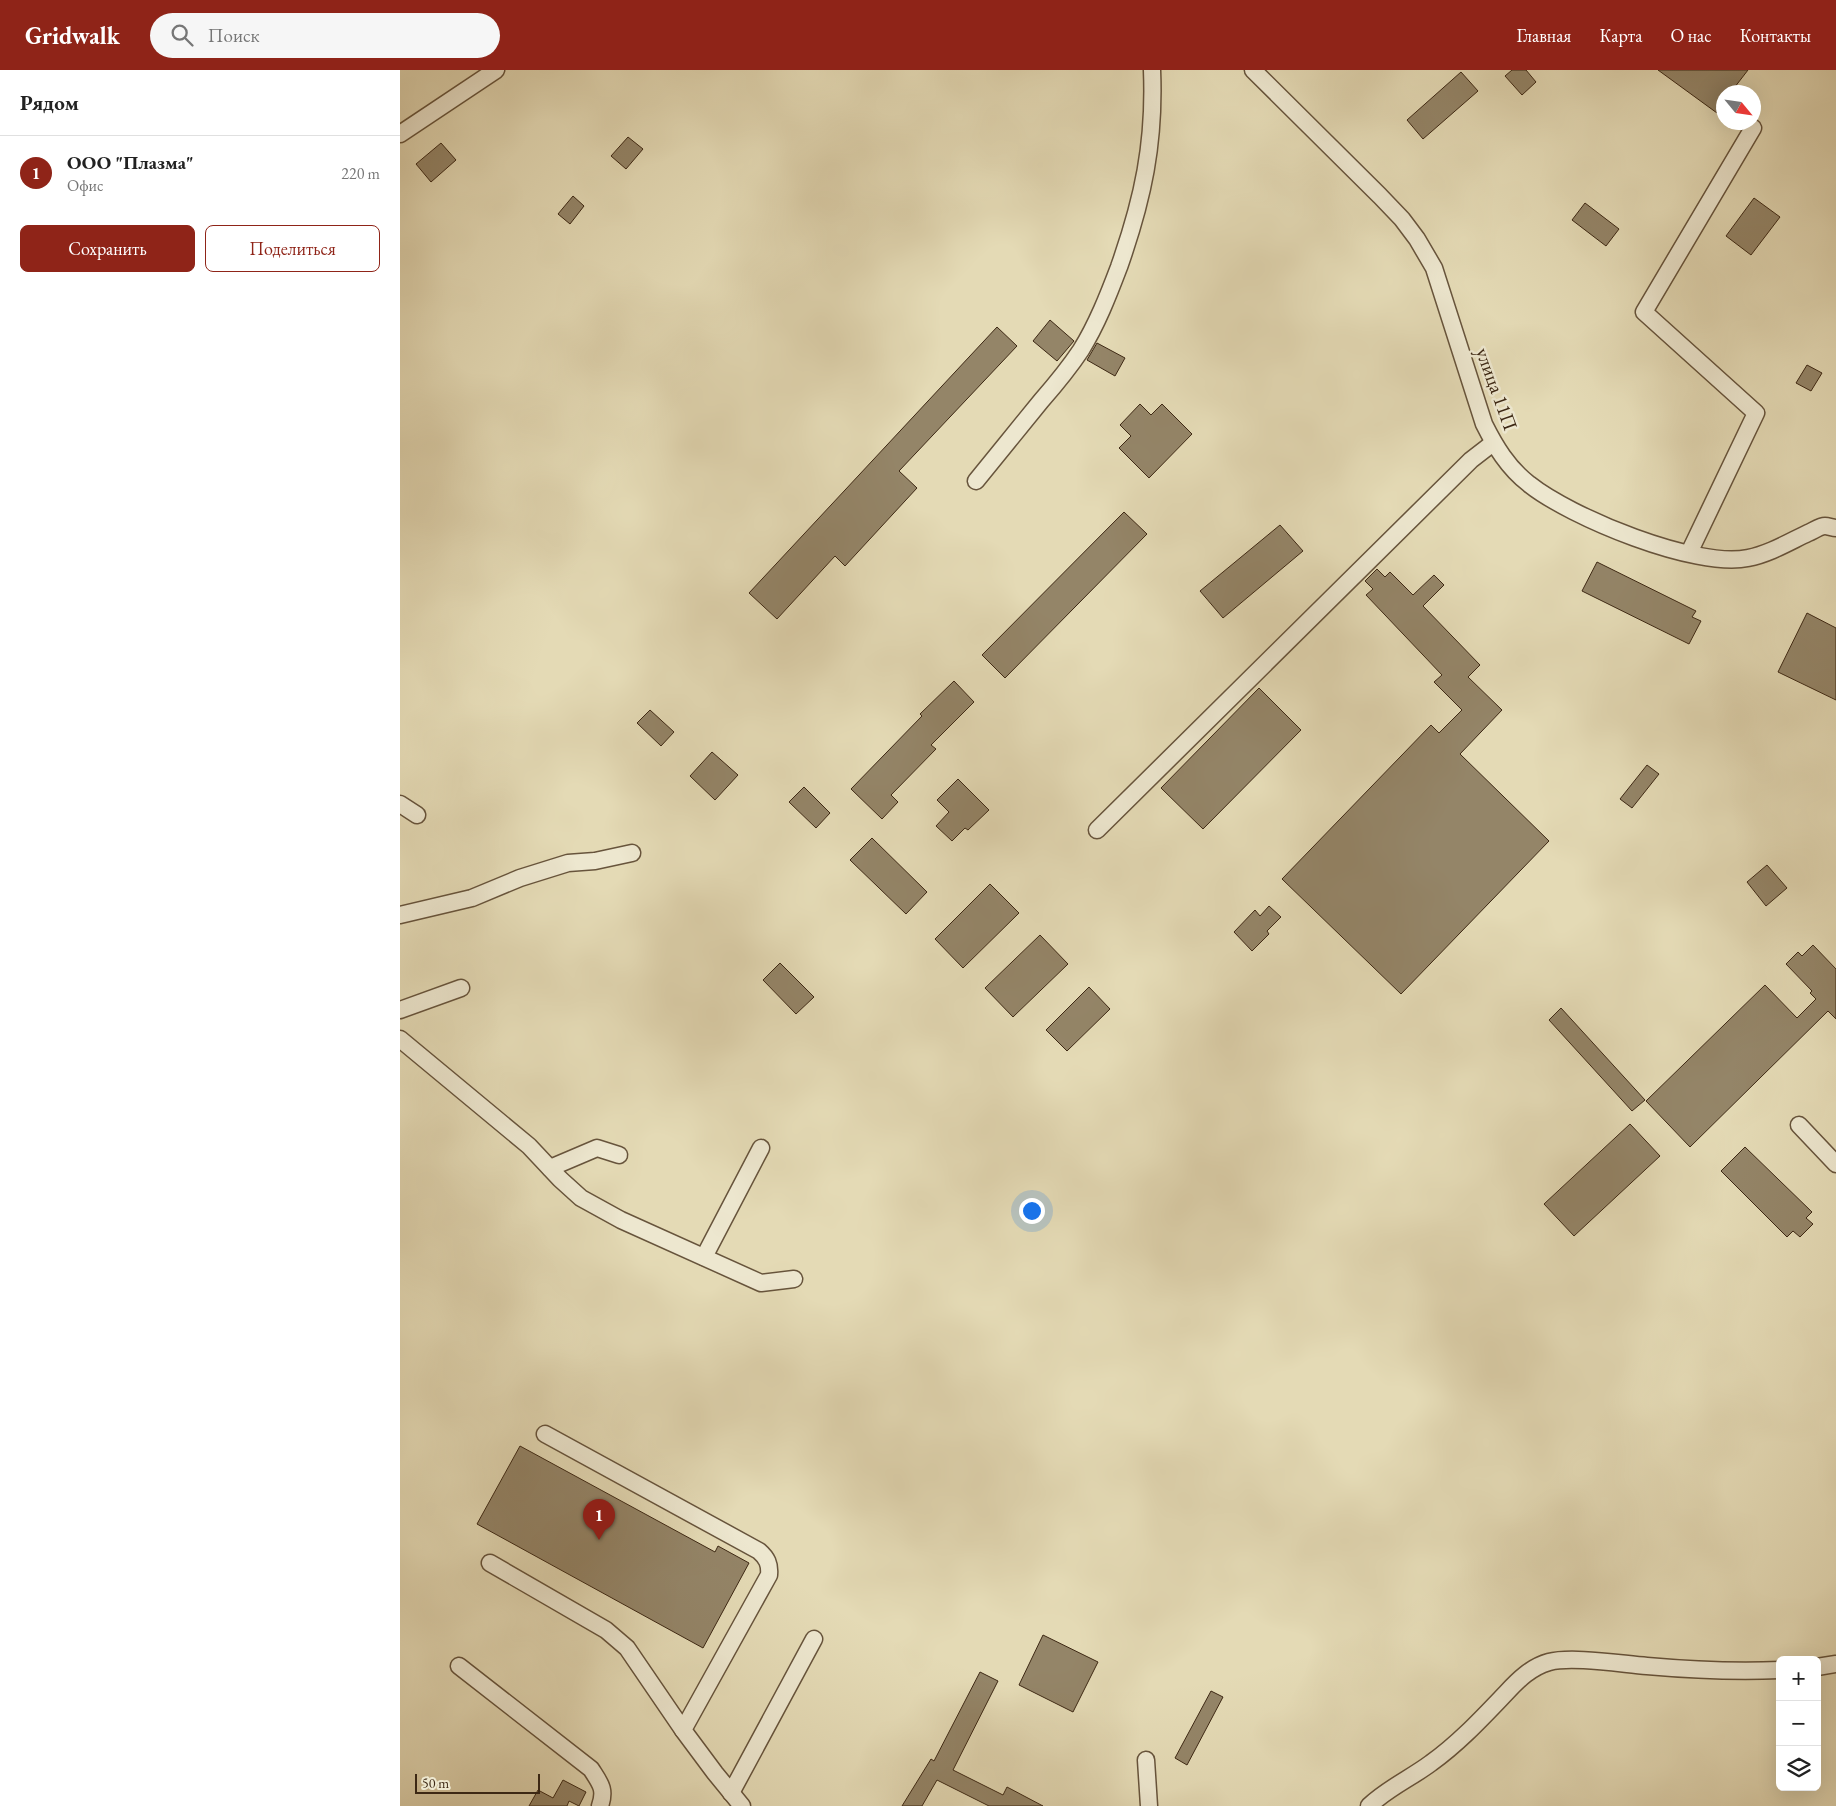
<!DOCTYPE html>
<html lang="ru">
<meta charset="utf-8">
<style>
:root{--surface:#fff;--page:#f6f6f6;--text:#222;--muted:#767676;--line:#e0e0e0;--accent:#8f2418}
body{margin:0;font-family:"EB Garamond",serif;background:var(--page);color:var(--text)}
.controls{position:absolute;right:15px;bottom:15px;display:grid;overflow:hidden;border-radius:8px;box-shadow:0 5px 20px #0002}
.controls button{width:45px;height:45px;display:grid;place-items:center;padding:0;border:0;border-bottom:1px solid var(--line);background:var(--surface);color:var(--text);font:25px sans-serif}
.compass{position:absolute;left:1316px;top:15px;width:45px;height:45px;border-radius:50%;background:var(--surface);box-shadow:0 5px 20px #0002;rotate:119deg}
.scale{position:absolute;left:15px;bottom:12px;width:125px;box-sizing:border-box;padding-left:5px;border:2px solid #3d2814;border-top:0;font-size:14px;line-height:18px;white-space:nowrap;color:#3d2814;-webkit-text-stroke:4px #ede7cf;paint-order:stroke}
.you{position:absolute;left:631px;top:1140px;width:18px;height:18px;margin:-12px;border:4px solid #fff;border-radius:50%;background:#1a73e8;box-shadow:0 0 0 8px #1a73e833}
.badge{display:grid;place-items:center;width:32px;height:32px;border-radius:50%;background:var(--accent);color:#fff;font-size:16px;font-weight:700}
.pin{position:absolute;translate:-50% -41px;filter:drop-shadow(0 1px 2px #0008)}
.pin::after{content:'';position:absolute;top:26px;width:18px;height:15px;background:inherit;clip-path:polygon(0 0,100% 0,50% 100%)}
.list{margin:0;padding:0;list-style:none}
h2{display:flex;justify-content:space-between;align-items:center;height:65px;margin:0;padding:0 20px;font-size:21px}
h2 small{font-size:16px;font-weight:400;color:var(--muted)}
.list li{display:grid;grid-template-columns:32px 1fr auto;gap:15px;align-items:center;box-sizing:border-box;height:75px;padding:0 20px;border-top:1px solid var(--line)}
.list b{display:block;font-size:19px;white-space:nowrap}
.list p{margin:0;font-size:16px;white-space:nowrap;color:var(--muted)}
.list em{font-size:16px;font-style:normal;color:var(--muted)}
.actions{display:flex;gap:10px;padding:15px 20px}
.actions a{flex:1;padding:11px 0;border:1px solid var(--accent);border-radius:8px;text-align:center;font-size:18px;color:var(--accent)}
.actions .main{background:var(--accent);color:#fff}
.icon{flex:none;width:28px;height:28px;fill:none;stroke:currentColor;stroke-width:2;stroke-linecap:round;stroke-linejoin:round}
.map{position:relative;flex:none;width:1436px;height:1736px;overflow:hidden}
header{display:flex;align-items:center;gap:30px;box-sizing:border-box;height:70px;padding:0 25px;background:var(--accent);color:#fff}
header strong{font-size:24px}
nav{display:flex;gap:28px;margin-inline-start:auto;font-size:18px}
.search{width:350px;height:45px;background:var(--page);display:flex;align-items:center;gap:12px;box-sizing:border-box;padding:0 18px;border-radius:28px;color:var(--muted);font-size:19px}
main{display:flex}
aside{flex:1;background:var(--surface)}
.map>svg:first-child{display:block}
</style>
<header>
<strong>Gridwalk</strong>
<div class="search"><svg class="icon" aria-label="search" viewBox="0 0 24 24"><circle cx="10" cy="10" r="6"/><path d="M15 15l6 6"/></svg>Поиск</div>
<nav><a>Главная</a><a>Карта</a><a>О нас</a><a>Контакты</a></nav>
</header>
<main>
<aside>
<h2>Рядом<small></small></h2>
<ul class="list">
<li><span class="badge">1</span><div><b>ООО &quot;Плазма&quot;</b><p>Офис</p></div><em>220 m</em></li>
</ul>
<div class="actions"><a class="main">Сохранить</a><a>Поделиться</a></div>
</aside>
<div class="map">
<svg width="1436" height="1736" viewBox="0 0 1436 1736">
<rect width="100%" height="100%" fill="#e4dab5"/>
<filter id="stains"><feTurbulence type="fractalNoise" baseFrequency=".004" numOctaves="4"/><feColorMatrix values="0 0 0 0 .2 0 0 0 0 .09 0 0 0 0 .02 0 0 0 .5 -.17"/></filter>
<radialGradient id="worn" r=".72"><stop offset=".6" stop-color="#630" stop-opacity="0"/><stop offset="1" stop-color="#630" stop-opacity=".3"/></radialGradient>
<g fill="#948568" stroke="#3d2814">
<polygon points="1112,0 1126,0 1136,12 1122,25 1105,6"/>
<polygon points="1258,0 1348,0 1331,22 1324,22 1324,34 1317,43"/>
<polygon points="1061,2 1078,21 1023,69 1007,50"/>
<polygon points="228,67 243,79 226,99 211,86"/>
<polygon points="41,73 56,90 31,112 16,94"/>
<polygon points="173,126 184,136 170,154 158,144"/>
<polygon points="1354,128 1380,147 1351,185 1326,166"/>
<polygon points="1185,133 1219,159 1206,176 1172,150"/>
<polygon points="650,250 674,271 657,291 633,271"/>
<polygon points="597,257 617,276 499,401 517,418 445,496 435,486 377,549 349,523"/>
<polygon points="697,273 725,288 715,306 687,290"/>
<polygon points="1407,295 1422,303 1411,321 1396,313"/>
<polygon points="740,334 751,345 762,334 792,364 749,408 719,378 731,366 720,355"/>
<polygon points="724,442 747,464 605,608 582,585"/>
<polygon points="880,455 903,481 823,548 800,521"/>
<polygon points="1197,492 1296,541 1292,547 1301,551 1289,574 1182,521"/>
<polygon points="977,499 985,507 990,502 1013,525 1034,505 1044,515 1023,536 1080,595 1068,607 1102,640 1060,684 1149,771 1001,924 882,809 1031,655 1039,663 1062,640 1034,612 1042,605 966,525 973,519 965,511"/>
<polygon points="1407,543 1436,558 1436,630 1378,602"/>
<polygon points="554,611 574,632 531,675 536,679 491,725 498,732 482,749 451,719 522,646 520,644"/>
<polygon points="859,618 901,660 803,759 761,718"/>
<polygon points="250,640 274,662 261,676 237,653"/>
<polygon points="312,682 338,705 315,730 290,706"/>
<polygon points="1247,695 1259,704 1232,738 1220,729"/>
<polygon points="558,709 589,740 568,760 565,758 552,771 536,756 549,742 537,730"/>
<polygon points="404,717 430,743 416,758 389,732"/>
<polygon points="472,768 527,822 506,844 450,790"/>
<polygon points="1367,795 1387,818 1366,836 1347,812"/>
<polygon points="590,814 619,843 563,898 535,869"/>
<polygon points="869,836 881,847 867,861 869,864 852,881 834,862 855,840 860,846"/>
<polygon points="640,865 668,894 613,947 585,918"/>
<polygon points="1413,875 1436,899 1436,949 1428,941 1290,1077 1246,1031 1365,915 1397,948 1416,929 1410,923 1412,921 1386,894 1398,882 1402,886"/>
<polygon points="380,893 414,927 396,944 363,910"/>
<polygon points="689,917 710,939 667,981 646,960"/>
<polygon points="1161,938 1245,1030 1232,1041 1149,950"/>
<polygon points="1230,1054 1260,1086 1174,1166 1144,1134"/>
<polygon points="1345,1077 1412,1142 1406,1148 1413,1154 1400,1167 1393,1161 1387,1167 1321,1101"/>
<polygon points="120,1376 315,1482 318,1476 349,1493 303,1578 77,1454"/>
<polygon points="643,1565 698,1592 673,1642 619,1615"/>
<polygon points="580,1602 598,1611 553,1700 603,1725 607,1717 643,1736 589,1736 537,1710 522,1736 502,1736 531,1689 534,1691"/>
<polygon points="811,1621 823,1627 787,1695 775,1688"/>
<polygon points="163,1710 186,1722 179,1736 169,1731 167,1736 129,1736 138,1720 153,1728"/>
</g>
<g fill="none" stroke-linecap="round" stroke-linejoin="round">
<defs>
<g id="minor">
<path d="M853 0 980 126 1002 149 1017 169 1034 198 1084 354C1095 376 1108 398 1129 414 1170 447 1296 499 1348 488 1369 484 1389 472 1408 463 1413 461 1420 456 1425 456 1428 456 1433 458 1436 458"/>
<polyline points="0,64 96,0"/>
<path d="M576 411C598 384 619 358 641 331 655 315 669 298 681 280 697 254 708 226 719 197 743 129 755 73 752 0"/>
<polyline points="1289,483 1356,343 1244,242 1353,58"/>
<polyline points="0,734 17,745"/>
<polyline points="697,760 1071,390 1093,373"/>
<polyline points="0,845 72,828 120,808 168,793 195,791 232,783"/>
<polyline points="0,940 61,918"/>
<polyline points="0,969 129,1076 160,1109 181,1128 221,1150 361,1213 394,1209"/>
<polyline points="1399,1055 1436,1094"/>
<polyline points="150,1098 197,1078 219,1085"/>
<polyline points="304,1187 361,1078"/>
<path d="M145 1364 359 1481C367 1488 370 1494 369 1505L283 1660 315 1703 342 1736"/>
<polyline points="90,1493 206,1560 227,1578 283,1660"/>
<path d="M59 1596 191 1699C200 1713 206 1719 200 1736"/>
<polyline points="1417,1597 1436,1594"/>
<polyline points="746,1690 749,1736"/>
<polyline points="331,1723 414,1569"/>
<path d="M969 1736C988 1718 1011 1708 1031 1693 1059 1673 1083 1647 1106 1623 1118 1610 1131 1597 1149 1592 1172 1586 1221 1594 1247 1596 1292 1600 1335 1602 1380 1600"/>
</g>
</defs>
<use href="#minor" stroke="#67543c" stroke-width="19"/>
<use href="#minor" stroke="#ede7cf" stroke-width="16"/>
</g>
<g text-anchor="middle" stroke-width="5" stroke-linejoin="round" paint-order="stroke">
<g font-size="20" fill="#3d2814" stroke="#ede7cf">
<text transform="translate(1097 319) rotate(70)" y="7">улица 11П</text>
</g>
</g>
<rect width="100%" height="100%" filter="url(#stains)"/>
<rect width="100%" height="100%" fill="url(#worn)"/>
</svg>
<div class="controls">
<button>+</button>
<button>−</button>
<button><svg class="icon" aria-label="layers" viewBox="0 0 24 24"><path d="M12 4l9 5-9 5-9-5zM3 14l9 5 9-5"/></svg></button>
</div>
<svg class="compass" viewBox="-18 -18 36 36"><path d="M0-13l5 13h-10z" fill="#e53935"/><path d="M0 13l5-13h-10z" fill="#767676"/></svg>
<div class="scale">50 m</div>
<div class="you"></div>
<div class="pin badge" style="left:199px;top:1470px">1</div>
</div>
</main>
